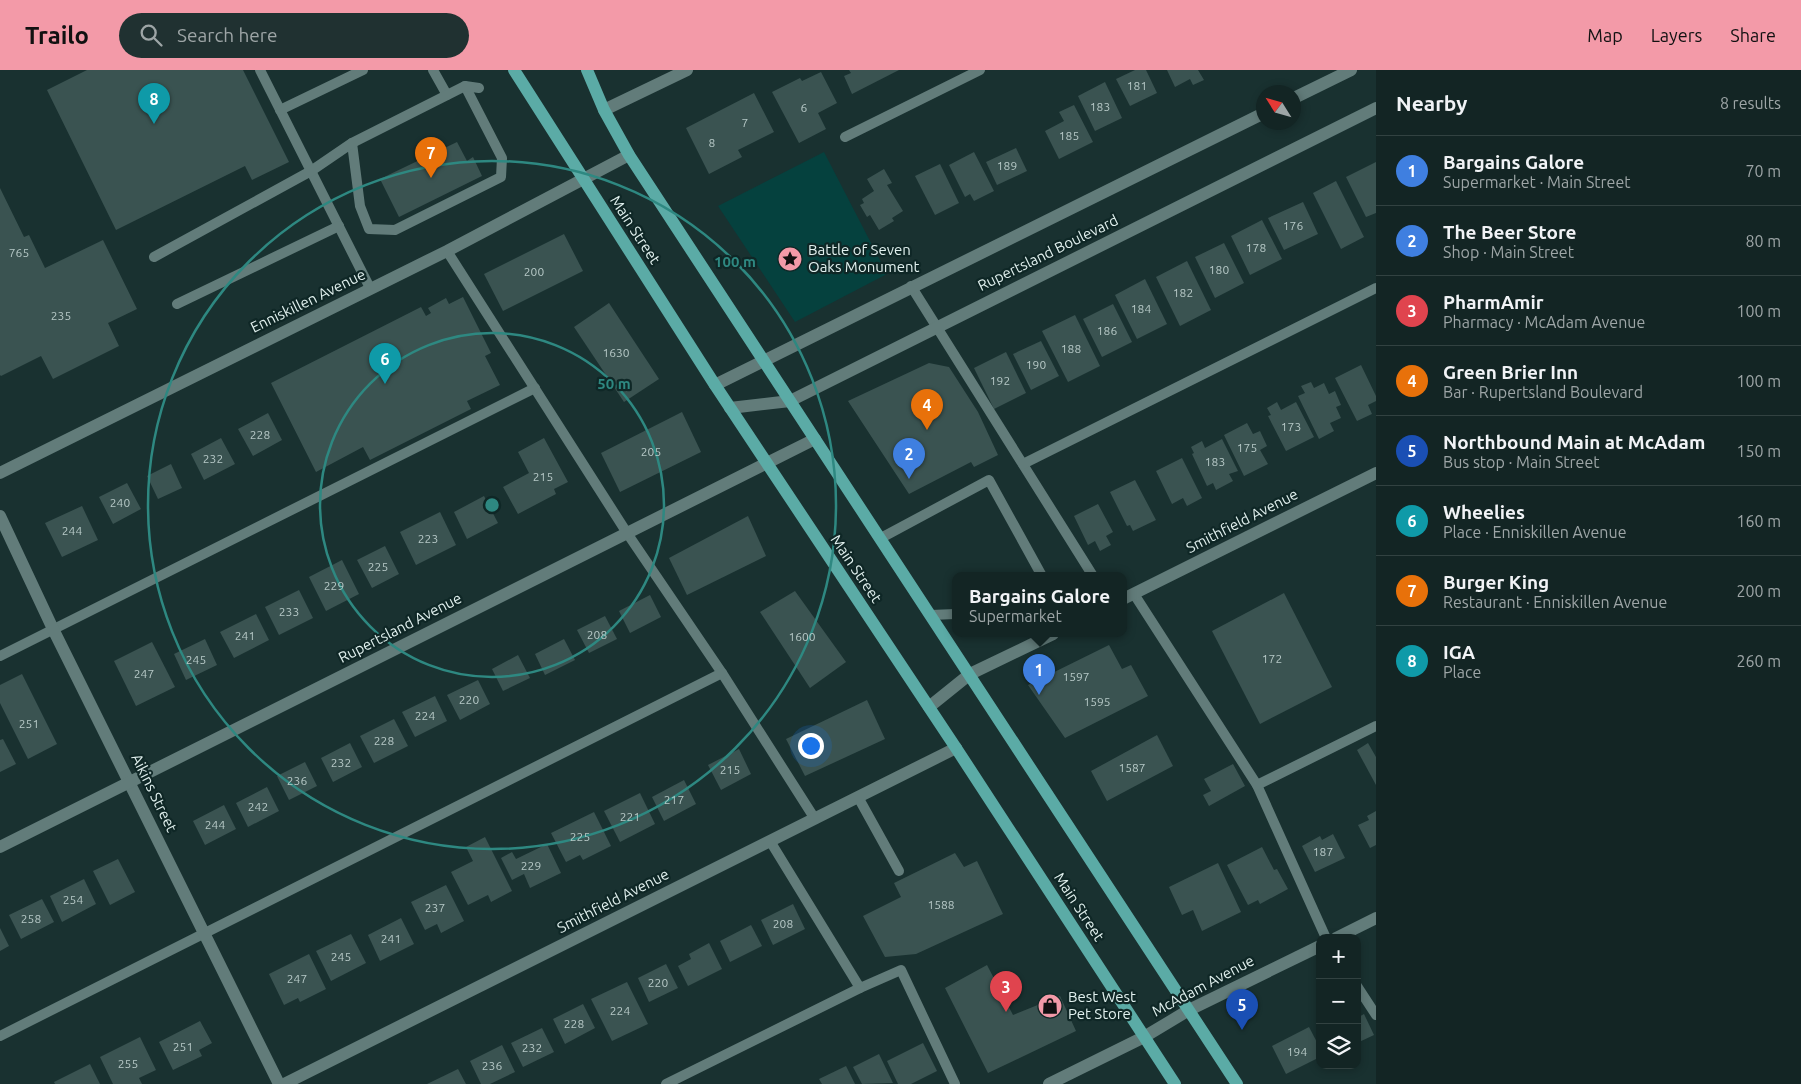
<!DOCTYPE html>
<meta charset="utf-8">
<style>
:root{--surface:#132524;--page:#203131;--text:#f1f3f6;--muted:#9da5a6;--line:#324241;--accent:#f39aa8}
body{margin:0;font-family:Ubuntu,sans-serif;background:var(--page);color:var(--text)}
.controls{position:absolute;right:15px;bottom:15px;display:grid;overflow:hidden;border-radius:10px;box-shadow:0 2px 8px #0003}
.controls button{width:45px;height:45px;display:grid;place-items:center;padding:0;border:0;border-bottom:1px solid var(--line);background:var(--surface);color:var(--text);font:25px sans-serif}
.compass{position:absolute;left:1256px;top:15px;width:45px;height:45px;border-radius:50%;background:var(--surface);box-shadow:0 2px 8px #0003;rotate:307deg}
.you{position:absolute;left:810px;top:675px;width:18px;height:18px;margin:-12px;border:4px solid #fff;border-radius:50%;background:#1a73e8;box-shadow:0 0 0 8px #1a73e833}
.badge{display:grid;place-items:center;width:32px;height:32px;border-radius:50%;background:var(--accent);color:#fff;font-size:16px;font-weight:700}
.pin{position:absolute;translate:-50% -41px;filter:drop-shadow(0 1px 2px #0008)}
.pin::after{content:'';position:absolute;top:26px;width:18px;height:15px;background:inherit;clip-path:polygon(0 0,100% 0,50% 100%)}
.popup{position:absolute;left:952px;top:502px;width:175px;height:65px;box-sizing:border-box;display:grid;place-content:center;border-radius:10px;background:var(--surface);filter:drop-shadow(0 1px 4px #0005);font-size:16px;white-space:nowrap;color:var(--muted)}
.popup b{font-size:19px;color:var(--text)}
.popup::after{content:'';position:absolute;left:50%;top:100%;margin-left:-10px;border:10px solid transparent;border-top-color:var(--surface)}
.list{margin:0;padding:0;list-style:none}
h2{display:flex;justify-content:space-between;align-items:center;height:65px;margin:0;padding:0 20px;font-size:21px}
h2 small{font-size:16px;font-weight:400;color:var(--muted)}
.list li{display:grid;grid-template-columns:32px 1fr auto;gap:15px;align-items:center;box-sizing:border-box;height:70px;padding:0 20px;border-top:1px solid var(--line)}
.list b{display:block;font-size:19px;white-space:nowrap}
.list p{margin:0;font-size:16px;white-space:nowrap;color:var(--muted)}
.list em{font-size:16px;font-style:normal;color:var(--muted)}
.icon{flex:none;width:28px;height:28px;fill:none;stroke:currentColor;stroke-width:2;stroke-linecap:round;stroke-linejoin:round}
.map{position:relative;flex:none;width:1376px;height:1014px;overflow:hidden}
header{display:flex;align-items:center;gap:30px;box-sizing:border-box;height:70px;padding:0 25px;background:var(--accent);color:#111}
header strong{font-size:24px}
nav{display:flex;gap:28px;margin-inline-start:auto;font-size:18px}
.search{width:350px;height:45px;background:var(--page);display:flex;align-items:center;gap:12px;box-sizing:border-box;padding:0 18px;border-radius:28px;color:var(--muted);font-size:19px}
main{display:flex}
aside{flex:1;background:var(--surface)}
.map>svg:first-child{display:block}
</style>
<header>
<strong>Trailo</strong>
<div class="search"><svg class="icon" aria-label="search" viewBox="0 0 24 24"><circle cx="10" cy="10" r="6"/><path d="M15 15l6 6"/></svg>Search here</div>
<nav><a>Map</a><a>Layers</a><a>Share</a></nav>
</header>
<main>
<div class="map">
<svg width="1376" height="1014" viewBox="0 0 1376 1014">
<rect width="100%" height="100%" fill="#193130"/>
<polygon fill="#05413e" points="824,82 887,204 795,252 718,136"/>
<g fill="#3a5351">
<polygon points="87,0 243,0 289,92 252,110 245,96 116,160 47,20"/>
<polygon points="849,0 899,0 852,24 844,6 851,3"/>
<polygon points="1135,0 1146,0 1157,23 1130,36 1116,9"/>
<polygon points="1167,0 1198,0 1204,10 1193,15 1190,9 1175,17"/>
<polygon points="821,2 837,33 818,43 826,59 799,73 772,22 800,8 802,11"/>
<polygon points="1105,12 1122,48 1095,61 1078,26"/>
<polygon points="754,23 774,62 738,80 742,87 709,104 686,58"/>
<polygon points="1074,35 1093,72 1059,89 1045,61 1064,51 1059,42"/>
<polygon points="457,72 467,91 473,87 482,106 399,147 380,109"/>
<polygon points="1016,78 1027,101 997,115 986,92"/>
<polygon points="974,82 994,121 974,131 970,124 965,127 949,95"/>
<polygon points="1376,92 1376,143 1366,147 1346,107"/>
<polygon points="940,94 959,133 935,145 915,106"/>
<polygon points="884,99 892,113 887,115 903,141 892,148 894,151 879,160 870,145 867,147 860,135 864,133 862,129 874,121 867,109"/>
<polygon points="1336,111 1364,167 1341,179 1313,123"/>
<polygon points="0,118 24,167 29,165 45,198 103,170 137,239 108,253 119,276 53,309 41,286 1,306 0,305"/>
<polygon points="1303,132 1318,164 1284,180 1268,148"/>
<polygon points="1262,150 1282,189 1250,205 1231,166"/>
<polygon points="564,164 583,201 503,241 484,204"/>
<polygon points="1224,173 1244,213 1215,228 1195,187"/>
<polygon points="1187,191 1211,240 1180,256 1156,207"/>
<polygon points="1145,209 1167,254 1137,269 1115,225"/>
<polygon points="463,227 491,283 485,286 500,315 467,331 471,339 370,390 363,377 316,402 271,313 421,237 426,246 431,243 428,238 446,228 449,234"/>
<polygon points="609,233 659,309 624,332 574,257"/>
<polygon points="1113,234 1132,272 1102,287 1083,249"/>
<polygon points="1075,245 1100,296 1068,312 1042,261"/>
<polygon points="1041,271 1059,306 1031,320 1013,284"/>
<polygon points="1006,282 1026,323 994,339 974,298"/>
<polygon points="929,293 949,297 978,342 998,385 974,397 971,392 909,424 848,331"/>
<polygon points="1361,295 1376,326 1376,331 1368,335 1372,344 1357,351 1335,308"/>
<polygon points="1311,312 1314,318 1324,313 1329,324 1335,321 1341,335 1336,337 1341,348 1330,353 1334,361 1319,369 1298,326 1305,323 1301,316"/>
<polygon points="1277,332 1281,340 1296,332 1314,367 1286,381 1268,346 1271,345 1267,338"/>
<polygon points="682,342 701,382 620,422 601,383"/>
<polygon points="268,343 282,370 253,386 238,359"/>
<polygon points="1247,353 1253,364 1260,361 1267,376 1260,380 1268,394 1244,406 1224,365"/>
<polygon points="221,368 235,394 204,410 191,384"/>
<polygon points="544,368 568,412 554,419 556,424 518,444 503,417 529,403 518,382"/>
<polygon points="1222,369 1238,401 1229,404 1233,411 1216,420 1213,413 1207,416 1192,384 1194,383 1191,377 1202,371 1205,378"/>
<polygon points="1182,388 1202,428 1187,436 1183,428 1172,434 1156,401"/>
<polygon points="171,394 182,418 158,429 147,406"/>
<polygon points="1135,410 1156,450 1133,461 1130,455 1127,456 1110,422"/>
<polygon points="127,413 141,439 113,454 99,427"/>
<polygon points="484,426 498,453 467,469 454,442"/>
<polygon points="1098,434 1113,462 1106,466 1111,475 1100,481 1095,471 1088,475 1074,446"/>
<polygon points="82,436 98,470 62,487 45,453"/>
<polygon points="440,442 456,475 416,495 400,462"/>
<polygon points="748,446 766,486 687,525 669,488"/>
<polygon points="385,476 399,504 372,518 357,490"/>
<polygon points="342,490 359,524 326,541 309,507"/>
<polygon points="299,520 313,548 279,565 265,537"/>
<polygon points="795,521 846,592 810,618 760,542"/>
<polygon points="1284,523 1332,617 1260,654 1212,561"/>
<polygon points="650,525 661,547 630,563 619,541"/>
<polygon points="256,544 269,570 234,588 220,562"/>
<polygon points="605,546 617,569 589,583 577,560"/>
<polygon points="205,569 217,595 186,610 174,584"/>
<polygon points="564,569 575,590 545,605 535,584"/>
<polygon points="152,572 175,617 136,636 114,591"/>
<polygon points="1109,575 1122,599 1131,595 1148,626 1065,668 1028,615"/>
<polygon points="518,585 530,608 503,621 492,599"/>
<polygon points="22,604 57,674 28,689 0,633 0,615"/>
<polygon points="478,610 490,634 460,650 447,625"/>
<polygon points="435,626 447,651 415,667 402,642"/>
<polygon points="867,630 885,669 805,706 786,669"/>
<polygon points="394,649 408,676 374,693 360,666"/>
<polygon points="1157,665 1173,696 1107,731 1091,701"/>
<polygon points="3,669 16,694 0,702 0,670"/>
<polygon points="350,673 362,697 333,712 321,688"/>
<polygon points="1368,673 1376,687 1376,715 1357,680"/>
<polygon points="739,679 751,704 721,720 708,695"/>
<polygon points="305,692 317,716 289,730 277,706"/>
<polygon points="1233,694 1245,716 1209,736 1203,725 1211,721 1204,709"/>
<polygon points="684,710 696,734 664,751 652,727"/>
<polygon points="267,717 279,741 248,757 236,733"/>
<polygon points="640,723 655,754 620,772 604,741"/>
<polygon points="224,735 236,759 205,775 193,751"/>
<polygon points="1376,741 1376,775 1370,778 1358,755 1369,750 1367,746"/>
<polygon points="594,742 611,776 583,790 580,785 566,792 551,763"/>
<polygon points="1333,764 1345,788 1315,802 1302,776 1320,766 1322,770"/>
<polygon points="485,767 512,821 491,832 488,825 468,835 451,802 473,791 466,777"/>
<polygon points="547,774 561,803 530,818 524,804 512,810 501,788 512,782 516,789"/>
<polygon points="1262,777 1274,800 1277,799 1288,819 1260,834 1258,830 1248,835 1227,795"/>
<polygon points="955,783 964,797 977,791 1003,844 916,884 885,887 863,846 901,827 894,813"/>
<polygon points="118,789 135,822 110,835 93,801"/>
<polygon points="1218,793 1241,842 1202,861 1193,840 1182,845 1169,817"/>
<polygon points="84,809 96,834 62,852 50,826"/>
<polygon points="446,815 464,851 441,863 437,854 425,860 411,832"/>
<polygon points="42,829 54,852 21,869 9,845"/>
<polygon points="793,834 805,859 773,875 761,850"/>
<polygon points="401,848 414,874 380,891 368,865"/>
<polygon points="751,855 762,876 730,892 720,871"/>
<polygon points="0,858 9,876 0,881"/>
<polygon points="351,864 366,893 331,911 316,881"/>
<polygon points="709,873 722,899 688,916 678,896 691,889 689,884"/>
<polygon points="309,884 326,919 300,932 298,928 284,935 269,904"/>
<polygon points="666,894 678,918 649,932 638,908"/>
<polygon points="987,895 1013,945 1060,926 1076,961 988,1003 945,918"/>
<polygon points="627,912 648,954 612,971 591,929"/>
<polygon points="583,934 595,958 565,974 553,949"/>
<polygon points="1364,944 1374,965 1357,973 1357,948"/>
<polygon points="200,951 212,973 199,980 202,986 173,1000 159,972"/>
<polygon points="1309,957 1320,978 1320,987 1286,1004 1272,976"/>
<polygon points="542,958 554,982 523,997 511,973"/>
<polygon points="140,967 156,1000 139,1008 142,1014 113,1014 100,987"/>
<polygon points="923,973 937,1001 911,1014 898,1014 887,991"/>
<polygon points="502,975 515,1002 490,1014 481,1014 470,991"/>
<polygon points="879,984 893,1013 862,1014 853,997"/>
<polygon points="90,994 100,1014 55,1014 54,1012"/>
<polygon points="846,996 855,1014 822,1014 819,1009"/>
<polygon points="458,999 466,1014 427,1014"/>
</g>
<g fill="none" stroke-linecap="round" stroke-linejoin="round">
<g stroke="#627c7a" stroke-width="10">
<polyline points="260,0 370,218"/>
<polyline points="433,0 447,25"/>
<polyline points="280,40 363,0"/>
<polyline points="845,67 980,0"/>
<polyline points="352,73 360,136 369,159 395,160 501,107 502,88 465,16"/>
<polyline points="447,181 627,463 722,603 815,749"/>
<polyline points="154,187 311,101 352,73 465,16 479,18"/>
<polyline points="911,216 1093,506"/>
<polyline points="177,234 339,156"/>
<polyline points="1023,394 1376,218"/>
<polyline points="881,468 989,410 1042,506"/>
<polyline points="1134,524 1257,715 1326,868"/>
<polyline points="931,545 955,544"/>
<polyline points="0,586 535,318"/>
<polyline points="1257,715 1376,656"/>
<polyline points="858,727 899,801"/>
<polyline points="770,771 860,918 901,900 955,1014"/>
<polyline points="1357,916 1376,945"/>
<polyline points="0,966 722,603"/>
<polyline points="666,1014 860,918"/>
</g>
<g stroke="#627c7a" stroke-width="12">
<polyline points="1294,28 1351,0"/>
<polyline points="604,40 687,0"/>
<polyline points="715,315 1264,43"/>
<polyline points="730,338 790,331 1376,38"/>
<polyline points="0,403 447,181 629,85"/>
<polyline points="0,446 53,559 279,1014"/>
<polyline points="1123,529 1376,403"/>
<polyline points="929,637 970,604 1053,564"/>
<polyline points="0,777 815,369"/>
<polyline points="1336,868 1376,848"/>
<polyline points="284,1014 956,678"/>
<polyline points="1049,1014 1144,967 1189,940 1320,876"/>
</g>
<g stroke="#5baba6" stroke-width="12">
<polyline points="514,0 715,315 956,678 1175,1014"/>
<polyline points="587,0 604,40 629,85 1237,1014"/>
</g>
</g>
<g fill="none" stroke="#2e8881" stroke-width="2.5">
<circle cx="492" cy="435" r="172"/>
<circle cx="492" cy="435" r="344"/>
</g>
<defs>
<symbol id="sight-disc" viewBox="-11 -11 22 22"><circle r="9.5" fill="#f39aa8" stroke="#0f2726"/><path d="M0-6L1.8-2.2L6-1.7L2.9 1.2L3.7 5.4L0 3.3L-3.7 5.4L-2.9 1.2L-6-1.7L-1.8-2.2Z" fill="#111"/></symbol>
<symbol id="shop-disc" viewBox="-11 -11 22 22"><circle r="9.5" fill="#f39aa8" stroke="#0f2726"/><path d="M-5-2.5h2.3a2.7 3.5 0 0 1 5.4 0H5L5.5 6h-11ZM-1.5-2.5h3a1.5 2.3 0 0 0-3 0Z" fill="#111"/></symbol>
</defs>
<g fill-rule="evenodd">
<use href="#sight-disc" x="776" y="175" width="28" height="28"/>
<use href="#shop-disc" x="1036" y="922" width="28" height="28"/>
</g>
<g text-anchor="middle" stroke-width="4.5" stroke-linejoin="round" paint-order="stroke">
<g font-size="12" fill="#b7c9c7">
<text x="1137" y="20">181</text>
<text x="1100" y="41">183</text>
<text x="804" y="42">6</text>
<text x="745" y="57">7</text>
<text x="1069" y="70">185</text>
<text x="712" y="77">8</text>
<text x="1007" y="100">189</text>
<text x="1293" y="160">176</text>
<text x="1256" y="182">178</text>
<text x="19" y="187">765</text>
<text x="1219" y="204">180</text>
<text x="534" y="206">200</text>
<text x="1183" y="227">182</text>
<text x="1141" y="243">184</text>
<text x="61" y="250">235</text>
<text x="1107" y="265">186</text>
<text x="1071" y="283">188</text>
<text x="616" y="287">1630</text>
<text x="1036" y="299">190</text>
<text x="1000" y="315">192</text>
<text x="1291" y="361">173</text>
<text x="260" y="369">228</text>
<text x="1247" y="382">175</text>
<text x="651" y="386">205</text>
<text x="213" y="393">232</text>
<text x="1215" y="396">183</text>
<text x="543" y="411">215</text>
<text x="120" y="437">240</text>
<text x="72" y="465">244</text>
<text x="428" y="473">223</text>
<text x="378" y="501">225</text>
<text x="334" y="520">229</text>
<text x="289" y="546">233</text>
<text x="597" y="569">208</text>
<text x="245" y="570">241</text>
<text x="802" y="571">1600</text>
<text x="1272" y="593">172</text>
<text x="196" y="594">245</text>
<text x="144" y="608">247</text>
<text x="1076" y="611">1597</text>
<text x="469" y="634">220</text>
<text x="1097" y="636">1595</text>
<text x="425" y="650">224</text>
<text x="29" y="658">251</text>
<text x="384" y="675">228</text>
<text x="341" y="697">232</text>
<text x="1132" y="702">1587</text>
<text x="730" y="704">215</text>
<text x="297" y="715">236</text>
<text x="674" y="734">217</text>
<text x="258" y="741">242</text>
<text x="630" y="751">221</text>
<text x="215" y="759">244</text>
<text x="580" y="771">225</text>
<text x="1323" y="786">187</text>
<text x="531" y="800">229</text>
<text x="73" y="834">254</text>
<text x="941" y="839">1588</text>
<text x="435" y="842">237</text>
<text x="31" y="853">258</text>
<text x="783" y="858">208</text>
<text x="391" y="873">241</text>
<text x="341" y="891">245</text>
<text x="297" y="913">247</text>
<text x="658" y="917">220</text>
<text x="620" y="945">224</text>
<text x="574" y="958">228</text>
<text x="183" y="981">251</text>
<text x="532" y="982">232</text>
<text x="1297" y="986">194</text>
<text x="128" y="998">255</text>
<text x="492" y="1000">236</text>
</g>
<g font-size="15" fill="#e1f0ee" stroke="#0f2726">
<text transform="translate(635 160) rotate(57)" y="5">Main Street</text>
<text transform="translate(1048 183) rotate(-26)" y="5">Rupertsland Boulevard</text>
<text transform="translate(308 231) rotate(-26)" y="5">Enniskillen Avenue</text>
<text transform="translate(1242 451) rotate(-27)" y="5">Smithfield Avenue</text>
<text transform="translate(856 499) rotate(56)" y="5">Main Street</text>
<text transform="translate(400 558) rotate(-27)" y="5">Rupertsland Avenue</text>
<text transform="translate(154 723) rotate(64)" y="5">Aikins Street</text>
<text transform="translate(613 831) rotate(-27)" y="5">Smithfield Avenue</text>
<text transform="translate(1079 837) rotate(57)" y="5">Main Street</text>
<text transform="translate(1203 916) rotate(-28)" y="5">McAdam Avenue</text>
</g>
<g font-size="15" fill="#e1f0ee" stroke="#0f2726" text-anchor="start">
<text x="808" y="185">Battle of Seven<tspan x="808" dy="17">Oaks Monument</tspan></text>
<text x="1068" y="932">Best West<tspan x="1068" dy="17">Pet Store</tspan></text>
</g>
</g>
<circle cx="492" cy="435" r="8" fill="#2e8881" stroke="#0f2726" stroke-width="2.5"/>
<g font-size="15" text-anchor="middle" font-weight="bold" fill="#2e8881" stroke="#0f2726" stroke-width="4.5" stroke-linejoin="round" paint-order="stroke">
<text x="735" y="197">100 m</text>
<text x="614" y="319">50 m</text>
</g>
</svg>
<div class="controls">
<button>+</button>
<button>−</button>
<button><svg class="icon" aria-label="layers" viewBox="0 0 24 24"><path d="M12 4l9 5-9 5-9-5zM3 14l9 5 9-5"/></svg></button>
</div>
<svg class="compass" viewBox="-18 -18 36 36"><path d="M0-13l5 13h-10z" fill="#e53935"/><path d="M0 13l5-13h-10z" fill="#9da5a6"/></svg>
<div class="you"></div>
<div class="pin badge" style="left:1039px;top:625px;background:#3f7fe0">1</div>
<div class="popup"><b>Bargains Galore</b>Supermarket</div>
<div class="pin badge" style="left:909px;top:409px;background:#3f7fe0">2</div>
<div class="pin badge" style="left:1006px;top:942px;background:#e0444e">3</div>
<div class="pin badge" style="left:927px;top:360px;background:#e8710a">4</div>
<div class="pin badge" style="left:1242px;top:960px;background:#1a4fb4">5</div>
<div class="pin badge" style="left:385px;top:314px;background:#0f9aa8">6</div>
<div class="pin badge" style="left:431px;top:108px;background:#e8710a">7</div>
<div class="pin badge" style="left:154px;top:54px;background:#0f9aa8">8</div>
</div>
<aside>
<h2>Nearby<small>8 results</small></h2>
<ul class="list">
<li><span class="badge" style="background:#3f7fe0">1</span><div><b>Bargains Galore</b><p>Supermarket · Main Street</p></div><em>70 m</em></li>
<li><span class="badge" style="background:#3f7fe0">2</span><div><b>The Beer Store</b><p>Shop · Main Street</p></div><em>80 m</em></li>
<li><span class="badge" style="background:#e0444e">3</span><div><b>PharmAmir</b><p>Pharmacy · McAdam Avenue</p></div><em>100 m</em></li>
<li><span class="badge" style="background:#e8710a">4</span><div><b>Green Brier Inn</b><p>Bar · Rupertsland Boulevard</p></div><em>100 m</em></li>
<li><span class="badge" style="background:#1a4fb4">5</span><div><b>Northbound Main at McAdam</b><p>Bus stop · Main Street</p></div><em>150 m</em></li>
<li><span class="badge" style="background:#0f9aa8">6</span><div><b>Wheelies</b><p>Place · Enniskillen Avenue</p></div><em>160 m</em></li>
<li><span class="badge" style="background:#e8710a">7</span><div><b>Burger King</b><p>Restaurant · Enniskillen Avenue</p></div><em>200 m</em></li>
<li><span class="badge" style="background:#0f9aa8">8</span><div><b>IGA</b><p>Place</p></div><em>260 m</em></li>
</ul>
</aside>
</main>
